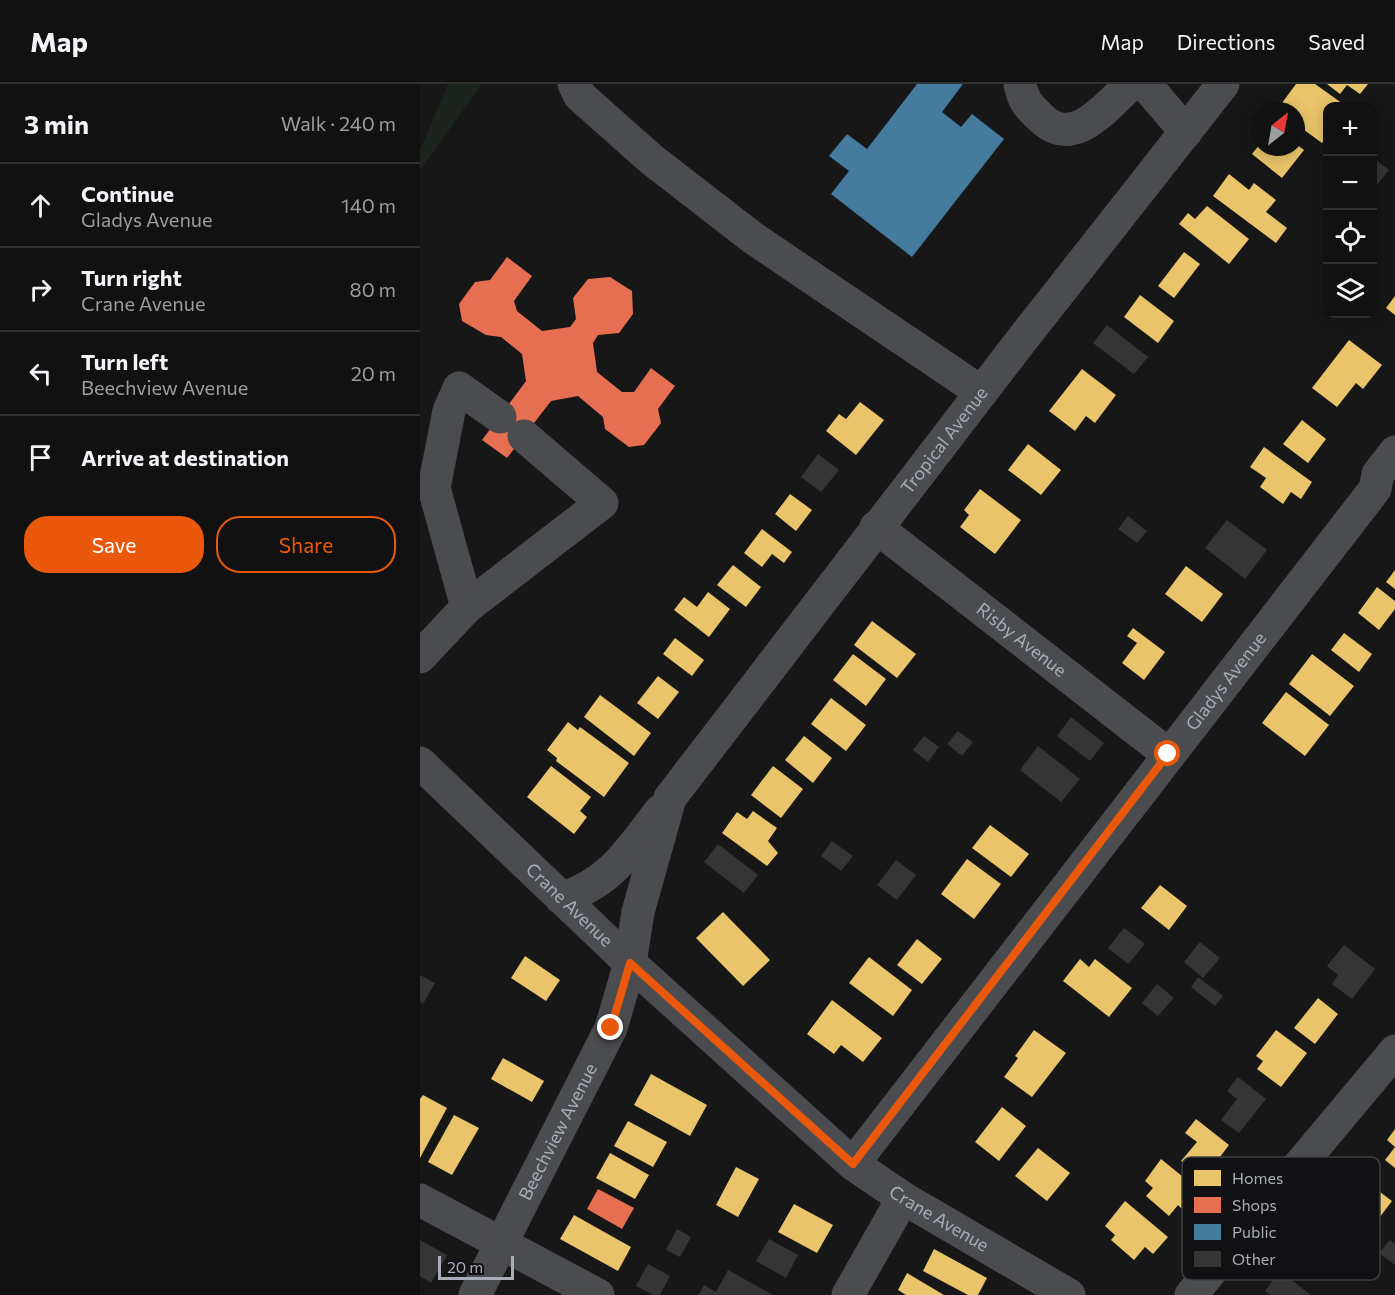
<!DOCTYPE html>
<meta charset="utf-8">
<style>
:root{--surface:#111;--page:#1e1f1f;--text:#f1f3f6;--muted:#9c9d9f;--line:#303131;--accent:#ea580c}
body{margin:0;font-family:Commissioner,sans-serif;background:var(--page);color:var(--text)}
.controls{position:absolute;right:18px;top:18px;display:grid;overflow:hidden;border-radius:12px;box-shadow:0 3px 15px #0003}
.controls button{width:54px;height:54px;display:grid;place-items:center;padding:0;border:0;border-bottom:2px solid var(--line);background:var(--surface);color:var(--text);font:30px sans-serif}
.compass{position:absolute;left:831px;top:18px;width:54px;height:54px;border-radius:50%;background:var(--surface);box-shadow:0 3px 15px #0003;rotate:31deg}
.scale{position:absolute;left:18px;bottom:15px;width:76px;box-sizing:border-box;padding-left:6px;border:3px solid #a8adb8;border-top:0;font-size:16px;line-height:21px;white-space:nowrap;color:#a8adb8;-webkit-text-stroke:4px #111113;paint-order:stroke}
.stop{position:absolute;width:18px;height:18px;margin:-14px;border:4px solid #ea580c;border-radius:50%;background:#fff}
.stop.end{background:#ea580c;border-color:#fff;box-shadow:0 2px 6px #0008}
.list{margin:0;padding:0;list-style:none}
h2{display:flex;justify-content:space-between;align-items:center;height:78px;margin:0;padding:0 24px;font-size:26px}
h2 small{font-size:20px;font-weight:400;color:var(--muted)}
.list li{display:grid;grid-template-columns:39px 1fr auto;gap:18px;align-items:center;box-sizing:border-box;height:84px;padding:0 24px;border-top:2px solid var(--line)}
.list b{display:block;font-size:22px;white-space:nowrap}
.list p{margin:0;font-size:20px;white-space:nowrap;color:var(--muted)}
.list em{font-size:20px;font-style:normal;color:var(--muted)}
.actions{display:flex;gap:12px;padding:18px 24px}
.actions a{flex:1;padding:14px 0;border:2px solid var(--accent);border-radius:24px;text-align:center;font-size:21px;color:var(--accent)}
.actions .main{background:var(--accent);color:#fff}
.icon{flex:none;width:33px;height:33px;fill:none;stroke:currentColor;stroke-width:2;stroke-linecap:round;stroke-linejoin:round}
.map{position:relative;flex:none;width:975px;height:1211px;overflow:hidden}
header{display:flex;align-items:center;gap:36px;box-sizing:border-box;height:84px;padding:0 30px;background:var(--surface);border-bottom:2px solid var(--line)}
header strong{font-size:28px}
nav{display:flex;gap:33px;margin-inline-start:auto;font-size:21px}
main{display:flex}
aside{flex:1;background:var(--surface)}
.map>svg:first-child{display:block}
</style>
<header>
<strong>Map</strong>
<nav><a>Map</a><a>Directions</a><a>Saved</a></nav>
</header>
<main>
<aside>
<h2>3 min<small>Walk · 240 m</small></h2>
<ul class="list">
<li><svg class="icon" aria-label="ahead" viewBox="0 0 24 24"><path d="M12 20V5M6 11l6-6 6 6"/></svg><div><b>Continue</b><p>Gladys Avenue</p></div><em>140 m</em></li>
<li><svg class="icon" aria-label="right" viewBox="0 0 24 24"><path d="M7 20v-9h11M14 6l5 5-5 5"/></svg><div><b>Turn right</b><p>Crane Avenue</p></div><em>80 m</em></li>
<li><svg class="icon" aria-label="left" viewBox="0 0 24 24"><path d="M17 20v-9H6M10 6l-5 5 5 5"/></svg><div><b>Turn left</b><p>Beechview Avenue</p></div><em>20 m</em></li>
<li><svg class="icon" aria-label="arrive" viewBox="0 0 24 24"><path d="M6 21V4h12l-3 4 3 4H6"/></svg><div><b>Arrive at destination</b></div></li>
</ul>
<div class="actions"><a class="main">Save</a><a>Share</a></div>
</aside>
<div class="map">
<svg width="975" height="1211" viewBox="0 0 975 1211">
<rect width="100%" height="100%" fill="#171717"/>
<polygon fill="#1d241e" points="28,0 62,0 0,86 0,66"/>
<g fill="#e9c46a">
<polygon points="876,0 895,0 926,22 908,22 908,52 902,59 876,40 876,27 856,27"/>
<polygon points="907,0 948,0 940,10 927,1 920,10"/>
<polygon points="840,60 840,63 876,63 876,60 884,66 862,94 832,70"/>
<polygon points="809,90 829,106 834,99 856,116 846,128 867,144 856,159 793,112"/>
<polygon points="787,122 829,155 809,180 759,140 768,129 775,135"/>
<polygon points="764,168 780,180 754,214 738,202"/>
<polygon points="720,211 754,237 738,259 704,233"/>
<polygon points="975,212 975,231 966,224"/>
<polygon points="929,256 962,281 943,305 936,299 917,323 892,304"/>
<polygon points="662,285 696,311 675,339 666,332 655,347 629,327"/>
<polygon points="440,318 464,336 436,371 406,347 419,330 426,335"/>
<polygon points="882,336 906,355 888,379 863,360"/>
<polygon points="608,360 641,386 621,411 588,386"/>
<polygon points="844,363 892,398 881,415 871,408 863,420 840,403 846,394 830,383"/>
<polygon points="560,405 601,436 575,470 540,443 549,431 544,426"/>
<polygon points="370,410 392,426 376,447 355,430"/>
<polygon points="342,445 372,468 364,479 352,470 342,483 324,469"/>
<polygon points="313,481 341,503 326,523 297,501"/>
<polygon points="766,482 803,510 782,538 745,510"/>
<polygon points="975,486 975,505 966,498"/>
<polygon points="957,503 975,517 975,525 959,546 938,529"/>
<polygon points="288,508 310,525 289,553 254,526 264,513 277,523"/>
<polygon points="452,537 496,570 477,594 434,561"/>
<polygon points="713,544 745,568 724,596 702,579 717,559 707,552"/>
<polygon points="924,549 952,570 939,588 911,566"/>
<polygon points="255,554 284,576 272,592 243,570"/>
<polygon points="433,570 466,595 446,622 413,596"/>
<polygon points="892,570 934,602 910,632 869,600"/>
<polygon points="238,592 259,608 238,635 217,619"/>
<polygon points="866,608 909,641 885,672 842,639"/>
<polygon points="180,611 231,649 214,672 164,633"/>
<polygon points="411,614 446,641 426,667 391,640"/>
<polygon points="148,638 158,646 160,643 209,679 184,713 136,677 137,674 127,666"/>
<polygon points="384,652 412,674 393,699 365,676"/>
<polygon points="131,682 171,713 160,727 167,733 154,750 107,713"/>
<polygon points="353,682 383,705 361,734 331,711"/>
<polygon points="333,727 357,744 348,757 358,769 347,782 302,749 317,728 327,735"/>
<polygon points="570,741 609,770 591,793 552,764"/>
<polygon points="547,775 581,800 554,835 521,810"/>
<polygon points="740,801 767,822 749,846 721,824"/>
<polygon points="303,828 350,876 323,902 276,854"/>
<polygon points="497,855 522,875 502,900 477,881"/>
<polygon points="105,872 140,896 126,917 91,894"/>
<polygon points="449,873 492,906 473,932 429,899"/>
<polygon points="660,875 669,883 675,875 712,904 689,933 643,897"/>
<polygon points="898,914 918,930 895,960 874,944"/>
<polygon points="412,916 462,954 443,978 421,961 414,970 387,950"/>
<polygon points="614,946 646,969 612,1013 584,993 598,974 595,972"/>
<polygon points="856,946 887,969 861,1003 837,985 843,977 836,972"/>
<polygon points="83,974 124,997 112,1018 71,995"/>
<polygon points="231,990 287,1021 270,1052 214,1021"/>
<polygon points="3,1011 27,1024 0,1074 0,1015"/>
<polygon points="582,1023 606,1042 579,1077 555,1058"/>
<polygon points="34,1031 59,1044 32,1091 8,1078"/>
<polygon points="776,1035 809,1061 784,1094 761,1077 777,1058 765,1049"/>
<polygon points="208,1037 247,1058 233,1083 194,1062"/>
<polygon points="975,1045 975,1063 967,1056"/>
<polygon points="975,1063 975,1084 965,1076"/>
<polygon points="618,1064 650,1089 627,1117 595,1092"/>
<polygon points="190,1069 229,1091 215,1115 176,1094"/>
<polygon points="741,1075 773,1101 764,1113 770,1118 763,1126 758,1121 749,1132 726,1112 733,1104 725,1097"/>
<polygon points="316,1083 339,1095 318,1133 296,1121"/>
<polygon points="940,1093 972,1117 950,1146 926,1128 937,1113 929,1107"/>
<polygon points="705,1117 748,1153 733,1170 725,1163 714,1176 691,1156 695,1151 685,1142"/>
<polygon points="374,1120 413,1141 397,1169 358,1148"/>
<polygon points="154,1131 211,1163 198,1187 140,1155"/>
<polygon points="514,1165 567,1194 558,1211 548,1211 503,1187"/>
<polygon points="487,1189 524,1211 486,1211 478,1206"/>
</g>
<g fill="#e76f51">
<polygon points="87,173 112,192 94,217 97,227 122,247 150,243 156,235 153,214 168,195 190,193 212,207 213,230 199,249 178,251 173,259 177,288 202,308 214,308 231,284 255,302 238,325 241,339 224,361 209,363 185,345 183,333 158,312 131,317 87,374 62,356 106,297 102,270 81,253 66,251 42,237 39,220 55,198 70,196"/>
<polygon points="178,1105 214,1124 202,1145 167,1125"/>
</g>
<polygon fill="#457b9d" points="497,0 543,0 522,28 541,43 552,30 584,55 492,173 411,110 429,87 409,72 427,50 447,65"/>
<g fill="#353536">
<polygon points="952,73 969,86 952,107"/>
<polygon points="687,241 728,273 714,290 673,259"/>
<polygon points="398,370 419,386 401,408 381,393"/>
<polygon points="708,432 727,447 717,459 698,445"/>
<polygon points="807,436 847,466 825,495 785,464"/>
<polygon points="651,633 684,659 670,677 637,652"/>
<polygon points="538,647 553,658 542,672 527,660"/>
<polygon points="504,652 519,663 508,678 493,666"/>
<polygon points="618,662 660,695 641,718 600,686"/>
<polygon points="412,757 433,772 421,787 401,772"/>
<polygon points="298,760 338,791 324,809 284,778"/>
<polygon points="476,776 496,791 477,816 457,801"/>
<polygon points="704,844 725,860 708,880 688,864"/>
<polygon points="780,858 800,874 783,894 764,878"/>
<polygon points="924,861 955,885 932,915 912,900 918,891 907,882"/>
<polygon points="0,891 15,899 3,920 0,918"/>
<polygon points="778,893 803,912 795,922 771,903"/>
<polygon points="737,900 754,914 738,932 722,919"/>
<polygon points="818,993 846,1015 819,1049 801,1036 817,1015 807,1007"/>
<polygon points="257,1145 271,1153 260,1173 246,1166"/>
<polygon points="349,1155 378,1171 366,1194 336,1177"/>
<polygon points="0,1156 27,1171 11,1199 0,1192"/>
<polygon points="970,1156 975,1160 975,1181 959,1169"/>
<polygon points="228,1180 250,1192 240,1211 233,1211 216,1202"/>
<polygon points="308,1186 353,1211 278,1211 284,1201 296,1208"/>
<polygon points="860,1187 891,1211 851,1211 845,1207"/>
</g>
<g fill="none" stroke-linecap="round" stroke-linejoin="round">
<g stroke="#4b4c50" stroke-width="33">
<polyline points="154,0 160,12 231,75 333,154 561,308"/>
<path d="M600 0C603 17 609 23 622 35 655 65 686 22 711 0"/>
<polyline points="725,0 766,48"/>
<path id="s1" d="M456 443 748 670"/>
<polyline points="47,523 14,404 29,327 39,304 80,333"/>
<polyline points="0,573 47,523 182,419 104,352"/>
<path id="s2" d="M0 679 210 879 433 1080 483 1114 649 1211"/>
<path d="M141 814C189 801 211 765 240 727"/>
<path id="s3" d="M433 1080 955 405 958 390 975 368"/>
<polyline points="0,1116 178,1211"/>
<path id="s4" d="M55 1211 191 944 210 879 218 828 250 714 597 262 803 0"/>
<polyline points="428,1211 483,1114"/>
<polyline points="771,1211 975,967"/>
</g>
</g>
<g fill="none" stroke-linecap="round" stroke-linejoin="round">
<polyline stroke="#ea580c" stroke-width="8" points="191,944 210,879 433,1080 748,670"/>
</g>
<g text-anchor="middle" stroke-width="6" stroke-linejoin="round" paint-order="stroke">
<g font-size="18" fill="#a8adb8" stroke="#111113">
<text dy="6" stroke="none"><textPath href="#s4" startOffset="988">Tropical Avenue</textPath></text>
<text dy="6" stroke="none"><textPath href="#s1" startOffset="184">Risby Avenue</textPath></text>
<text dy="6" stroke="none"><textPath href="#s3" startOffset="610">Gladys Avenue</textPath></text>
<text dy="6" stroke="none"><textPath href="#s2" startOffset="206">Crane Avenue</textPath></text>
<text dy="6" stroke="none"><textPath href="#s4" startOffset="183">Beechview Avenue</textPath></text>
<text dy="6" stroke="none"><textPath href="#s2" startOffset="692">Crane Avenue</textPath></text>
</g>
</g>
<rect x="762" y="1073" width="198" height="123" rx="9" fill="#111113" stroke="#3e4045" stroke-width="1.5"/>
<rect x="774" y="1086" width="27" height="16" fill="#e9c46a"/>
<rect x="774" y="1113" width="27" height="16" fill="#e76f51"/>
<rect x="774" y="1140" width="27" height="16" fill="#457b9d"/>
<rect x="774" y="1167" width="27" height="16" fill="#353536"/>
<g font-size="16" fill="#a8adb8">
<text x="812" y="1100">Homes</text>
<text x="812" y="1127">Shops</text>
<text x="812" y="1154">Public</text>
<text x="812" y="1181">Other</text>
</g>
</svg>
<div class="controls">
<button>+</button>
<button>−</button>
<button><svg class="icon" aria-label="locate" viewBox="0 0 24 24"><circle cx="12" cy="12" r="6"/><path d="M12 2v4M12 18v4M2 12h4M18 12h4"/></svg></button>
<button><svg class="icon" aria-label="layers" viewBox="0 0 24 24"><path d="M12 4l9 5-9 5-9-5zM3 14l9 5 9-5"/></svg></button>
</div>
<svg class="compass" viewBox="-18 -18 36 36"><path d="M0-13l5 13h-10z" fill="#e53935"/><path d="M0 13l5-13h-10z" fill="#9c9d9f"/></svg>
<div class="scale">20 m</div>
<div class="stop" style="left:748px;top:670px"></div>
<div class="stop end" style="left:191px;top:944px"></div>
</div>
</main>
